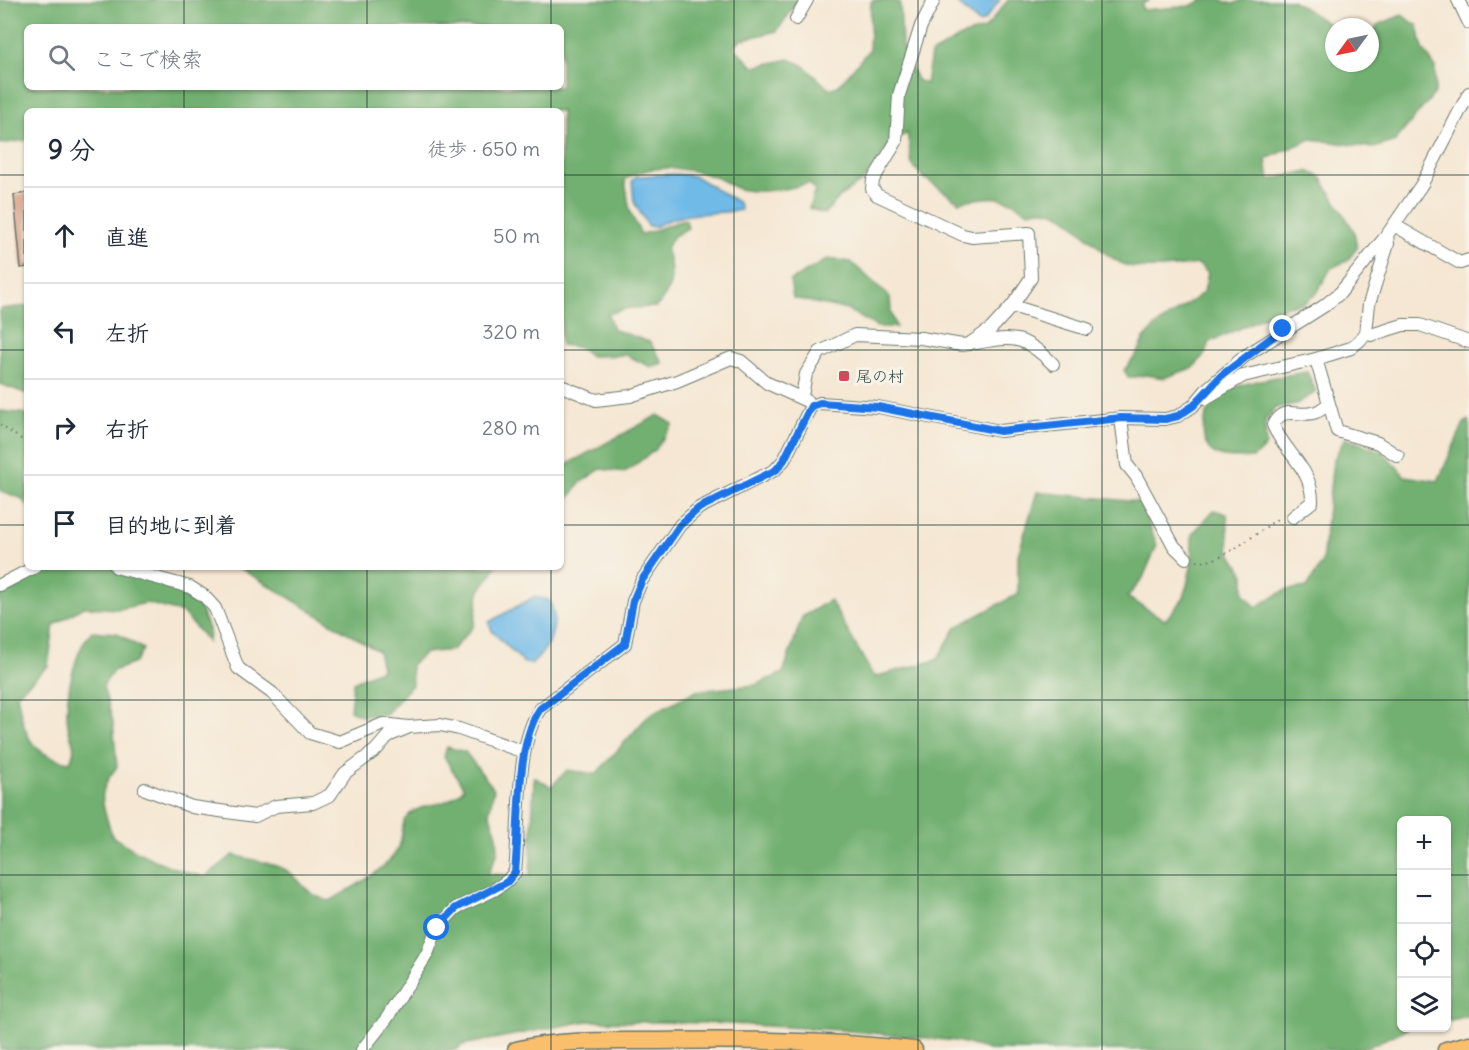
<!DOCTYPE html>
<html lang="ja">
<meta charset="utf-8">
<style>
:root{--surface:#fff;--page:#f2f2f3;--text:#1f2937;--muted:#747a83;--line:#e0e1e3}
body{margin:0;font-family:Delius,"Klee One",sans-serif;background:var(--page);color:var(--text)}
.controls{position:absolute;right:18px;bottom:18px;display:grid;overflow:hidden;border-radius:9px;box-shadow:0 2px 4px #0004}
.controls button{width:54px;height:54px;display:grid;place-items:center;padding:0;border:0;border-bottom:2px solid var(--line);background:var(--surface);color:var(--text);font:30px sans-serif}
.compass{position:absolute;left:1325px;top:18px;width:54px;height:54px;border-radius:50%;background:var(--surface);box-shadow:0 2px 4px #0004;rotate:237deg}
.stop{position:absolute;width:18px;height:18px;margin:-14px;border:4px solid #1a73e8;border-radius:50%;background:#fff}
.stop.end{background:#1a73e8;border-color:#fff;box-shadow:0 2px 6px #0008}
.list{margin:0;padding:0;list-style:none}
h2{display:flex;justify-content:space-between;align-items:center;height:78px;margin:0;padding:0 24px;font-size:26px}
h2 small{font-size:20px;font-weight:400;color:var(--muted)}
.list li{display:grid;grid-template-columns:39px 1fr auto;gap:18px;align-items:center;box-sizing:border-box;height:96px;padding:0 24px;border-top:2px solid var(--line)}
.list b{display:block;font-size:22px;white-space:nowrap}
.list em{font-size:20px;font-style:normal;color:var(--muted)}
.icon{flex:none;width:33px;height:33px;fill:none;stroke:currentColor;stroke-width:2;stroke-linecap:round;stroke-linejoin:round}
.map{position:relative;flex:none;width:1469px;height:1050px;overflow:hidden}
.search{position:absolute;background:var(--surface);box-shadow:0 2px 4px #0004;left:24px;top:24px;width:540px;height:66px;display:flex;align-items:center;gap:15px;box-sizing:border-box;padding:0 21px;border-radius:9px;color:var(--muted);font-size:22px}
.panel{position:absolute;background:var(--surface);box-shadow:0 2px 4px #0004;left:24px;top:108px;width:540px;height:462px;border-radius:9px}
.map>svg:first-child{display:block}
</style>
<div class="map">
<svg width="1469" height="1050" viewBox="0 0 1469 1050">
<rect width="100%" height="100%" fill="#f7f3e8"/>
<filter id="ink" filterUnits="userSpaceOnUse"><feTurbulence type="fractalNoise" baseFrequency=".0167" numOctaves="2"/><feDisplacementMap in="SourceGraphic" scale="12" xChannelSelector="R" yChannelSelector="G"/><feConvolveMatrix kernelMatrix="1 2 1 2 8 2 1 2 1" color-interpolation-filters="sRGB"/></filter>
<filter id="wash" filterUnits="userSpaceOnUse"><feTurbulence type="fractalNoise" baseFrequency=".008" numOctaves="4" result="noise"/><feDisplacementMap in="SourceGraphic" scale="24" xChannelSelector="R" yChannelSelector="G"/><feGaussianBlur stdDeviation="1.35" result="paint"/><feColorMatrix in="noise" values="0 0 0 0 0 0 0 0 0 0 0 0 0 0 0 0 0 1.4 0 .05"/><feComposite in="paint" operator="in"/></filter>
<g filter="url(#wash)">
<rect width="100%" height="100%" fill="#f5e7d3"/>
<g fill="#72b071" stroke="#487652" stroke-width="1.5" fill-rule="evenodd">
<path d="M0 0H799L777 31 740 40 734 47 754 67 789 59 803 65 829 89 838 86 869 50 871 2 874 0 900 2 902 46 917 80 926 84 931 54 964 35 985 29 1008 0H1150L1142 4 1143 10 1190 6 1203 0H1220L1233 4 1242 0H1292L1334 28V63H1370V43L1377 25 1402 15 1418 26 1423 49 1435 67V93L1395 141 1374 148 1311 139 1266 159 1269 180 1307 171 1321 177 1354 231 1357 248 1347 261 1331 268 1317 293 1304 303 1287 306 1210 342 1205 354 1194 367 1164 378 1146 375 1129 378 1124 370 1138 353 1144 339 1155 327 1204 292 1208 273 1198 264C1176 267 1151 271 1129 266 1092 256 1070 198 1029 212 1000 193 991 196 959 202L923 177 912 165 907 133 893 141 862 182 843 194 824 214 809 208 815 190 809 183C791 189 759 194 740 189 731 187 724 180 715 177 688 168 649 162 625 180L630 212 641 234C658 231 669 223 686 220L688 228 674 236 666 248C674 272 674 289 656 307L628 308 608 314 613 329 650 342 663 363 651 367 626 355 591 356 577 347 561 345V111H27V140L0 144ZM27 27H561V87H27Z"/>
<polygon points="828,259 851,262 890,297 891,313 896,327 877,327 848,310 793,298 790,281"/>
<polygon points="27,306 27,394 0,384 0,309"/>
<path d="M1307 372 1316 392 1296 404 1275 408 1265 421 1266 446 1253 458C1243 457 1229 459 1220 456 1193 447 1203 408 1221 394 1240 381 1284 376 1307 372Z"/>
<polygon points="0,411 27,414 27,505 21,498 0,491"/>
<polygon points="658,415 673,424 655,450 625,472 601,469 580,483 561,509 561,472 569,463"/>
<path d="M1469 420V1016L1447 1021 1446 820H1402V1028H1409L1370 1046 1352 1050H989L957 1041 839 1030 711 1023 587 1021 462 1045 456 1050H0V594L52 567H142L200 608 209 632 208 642 183 613 147 603 119 609 83 607 54 625 48 666 17 694C24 731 27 755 70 762 78 744 71 743 68 726 64 699 74 651 92 631L117 633 143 649 135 663 113 671 103 686 113 722 117 767C94 794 103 804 112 836 140 855 172 869 205 877L233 855C249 859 269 862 284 869 303 879 301 893 330 901 351 888 388 870 399 847 404 836 399 822 411 813 429 800 444 810 464 788L444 757 447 747 465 752 494 789 489 812 497 835 498 852 488 874 530 876 534 777 551 787 567 770 596 774 649 715 695 691 755 685 783 673 802 617 830 600 874 677 937 660 956 627 1018 594V555L1037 492 1140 502 1157 545 1142 580 1127 597 1165 620 1184 598 1192 563V534L1214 510 1227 514 1229 550 1244 574V594L1256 607 1286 590 1307 587 1322 563 1333 461 1345 438 1383 452 1405 476 1438 481 1464 423Z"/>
<polygon points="238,567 496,567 479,592 474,626 452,650 425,653 411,665 412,685 386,714 362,716 350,710 353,682 382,669 378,651"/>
</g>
<g fill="#6fbae8" stroke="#477c8e" stroke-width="1.5">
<polygon points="954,0 1000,0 985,20 979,23"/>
<path d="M676 174 695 176 739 203 741 210C712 215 681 210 655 227L648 226 634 202 632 181 637 176Z"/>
<path d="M534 597 549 600C561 623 550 648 532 664L524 663 492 631 489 622Z"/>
</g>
<g id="blocks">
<polygon fill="#d6987c" points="27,193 27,267 21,268 14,195"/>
</g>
</g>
<g filter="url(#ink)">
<use href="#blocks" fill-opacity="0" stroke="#6a786c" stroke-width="1.5"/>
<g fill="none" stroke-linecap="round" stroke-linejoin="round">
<defs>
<g id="minor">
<polyline points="1458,0 1469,23"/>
<polyline points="796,19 807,0"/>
<polyline points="1394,225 1460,263 1469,260"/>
<polyline points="1012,306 1087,329"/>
<polyline points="1366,333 1371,335 1403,325 1420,325 1469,342"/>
<path d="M977 343C1014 335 1026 337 1053 364"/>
<polyline points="1316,359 1337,431 1378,443 1398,456"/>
<polyline points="561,386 596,400 630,396 677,381 731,358 741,361 767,383 807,401"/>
<polyline points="802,396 806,374 820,352 855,335 921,338 962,345 969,344 991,329 1012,306 1031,278 1029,233 972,237 963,235 877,195 872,189 873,180 896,142 899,95 921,26 934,0"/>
<polyline points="1206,398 1243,376 1316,359 1351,348 1360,340 1366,333 1369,304 1388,244 1387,235"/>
<polyline points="1121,418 1127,465 1136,476 1174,546 1186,558"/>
<path d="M1293 517 1312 502C1313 469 1284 452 1273 425 1284 403 1299 419 1316 412 1320 411 1324 407 1328 405"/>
<polyline points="116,567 190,587 204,596 215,608 238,668 272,693 310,733 340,742 383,724 408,727 440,725 459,729 524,752"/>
<polyline points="0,585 35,567"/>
<polyline points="145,789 192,807 255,816 276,806 313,803 330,795 345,773 376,750 388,736 407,728"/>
<path d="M362 1050 387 1018 427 954 437 928 456 908 494 890 507 881 515 872C520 827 515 745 540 709L625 644 633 601 642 580 680 525 699 508 775 470 784 460 811 406 820 403 878 407 1000 431 1121 418 1165 419 1178 416 1193 406 1208 388 1245 356 1324 306 1340 293 1387 235 1422 184 1469 93"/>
</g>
<g id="major">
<path d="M516 1050C561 1039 612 1041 658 1041 743 1040 829 1040 914 1050"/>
<polyline points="1446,1050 1469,1044"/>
</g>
</defs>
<use href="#minor" stroke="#6a786c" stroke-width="14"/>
<use href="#major" stroke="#6a786c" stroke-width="19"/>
<g stroke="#6a786c" stroke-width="2" stroke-dasharray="1.5 4.5" stroke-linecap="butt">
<polyline points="0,425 27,443"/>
<path d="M1197 561C1217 567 1262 529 1280 517"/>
</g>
<use href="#minor" stroke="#fff" stroke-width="12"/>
<use href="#major" stroke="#f9bf6d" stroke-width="16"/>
</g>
</g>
<g fill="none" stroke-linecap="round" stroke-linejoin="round" filter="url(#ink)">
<path stroke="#1a73e8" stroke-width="8" d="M437 928 456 908 507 882 515 872C520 827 515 745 540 709L625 644 633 601 642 580 680 525 699 508 776 470 784 460 811 406 820 403 878 407 1000 431 1121 418 1165 419 1178 416 1193 406 1221 376 1283 329"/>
</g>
<path fill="none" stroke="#1f3d34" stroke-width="1.5" stroke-opacity="0.55" d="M184 0V27M367 0V27M551 0V27M734 0V1050M918 0V1050M1102 0V1050M1285 0V1050M184 87V111M367 87V111M551 87V111M0 175H27M561 175H1469M0 350H27M561 350H1469M0 525H27M561 525H1469M184 567V1050M367 567V1050M551 567V1050M0 700H1469M0 875H1402M1446 875H1469"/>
<rect fill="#d1495b" stroke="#f7f3e8" stroke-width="2" x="838" y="370" width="12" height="12" rx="3"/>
<g text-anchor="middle" stroke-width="6" stroke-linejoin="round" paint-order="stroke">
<g font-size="16" fill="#1f3d34" stroke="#f7f3e8" text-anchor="start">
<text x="856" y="382">尾の村</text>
</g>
</g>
</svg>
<div class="controls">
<button>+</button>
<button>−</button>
<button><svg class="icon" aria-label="locate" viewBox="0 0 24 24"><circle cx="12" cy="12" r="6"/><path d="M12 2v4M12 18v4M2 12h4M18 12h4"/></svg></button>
<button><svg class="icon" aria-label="layers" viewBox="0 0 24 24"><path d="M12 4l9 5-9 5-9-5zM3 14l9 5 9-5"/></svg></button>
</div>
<svg class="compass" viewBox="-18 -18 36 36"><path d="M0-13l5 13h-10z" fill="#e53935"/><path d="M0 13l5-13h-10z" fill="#747a83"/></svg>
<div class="stop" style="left:437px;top:928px"></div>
<div class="stop end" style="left:1283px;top:329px"></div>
<div class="search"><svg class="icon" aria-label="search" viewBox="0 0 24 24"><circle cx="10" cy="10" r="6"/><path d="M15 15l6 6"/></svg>ここで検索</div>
<section class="panel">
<h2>9 分<small>徒歩 · 650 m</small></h2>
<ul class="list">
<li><svg class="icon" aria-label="ahead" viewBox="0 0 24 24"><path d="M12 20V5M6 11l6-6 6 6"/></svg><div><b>直進</b></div><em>50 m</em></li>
<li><svg class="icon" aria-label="left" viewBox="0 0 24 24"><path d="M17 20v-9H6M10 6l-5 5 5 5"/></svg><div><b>左折</b></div><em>320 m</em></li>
<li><svg class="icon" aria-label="right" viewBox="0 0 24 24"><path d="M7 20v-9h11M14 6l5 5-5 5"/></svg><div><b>右折</b></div><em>280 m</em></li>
<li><svg class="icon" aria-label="arrive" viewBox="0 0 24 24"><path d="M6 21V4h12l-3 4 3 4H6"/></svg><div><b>目的地に到着</b></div></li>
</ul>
</section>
</div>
